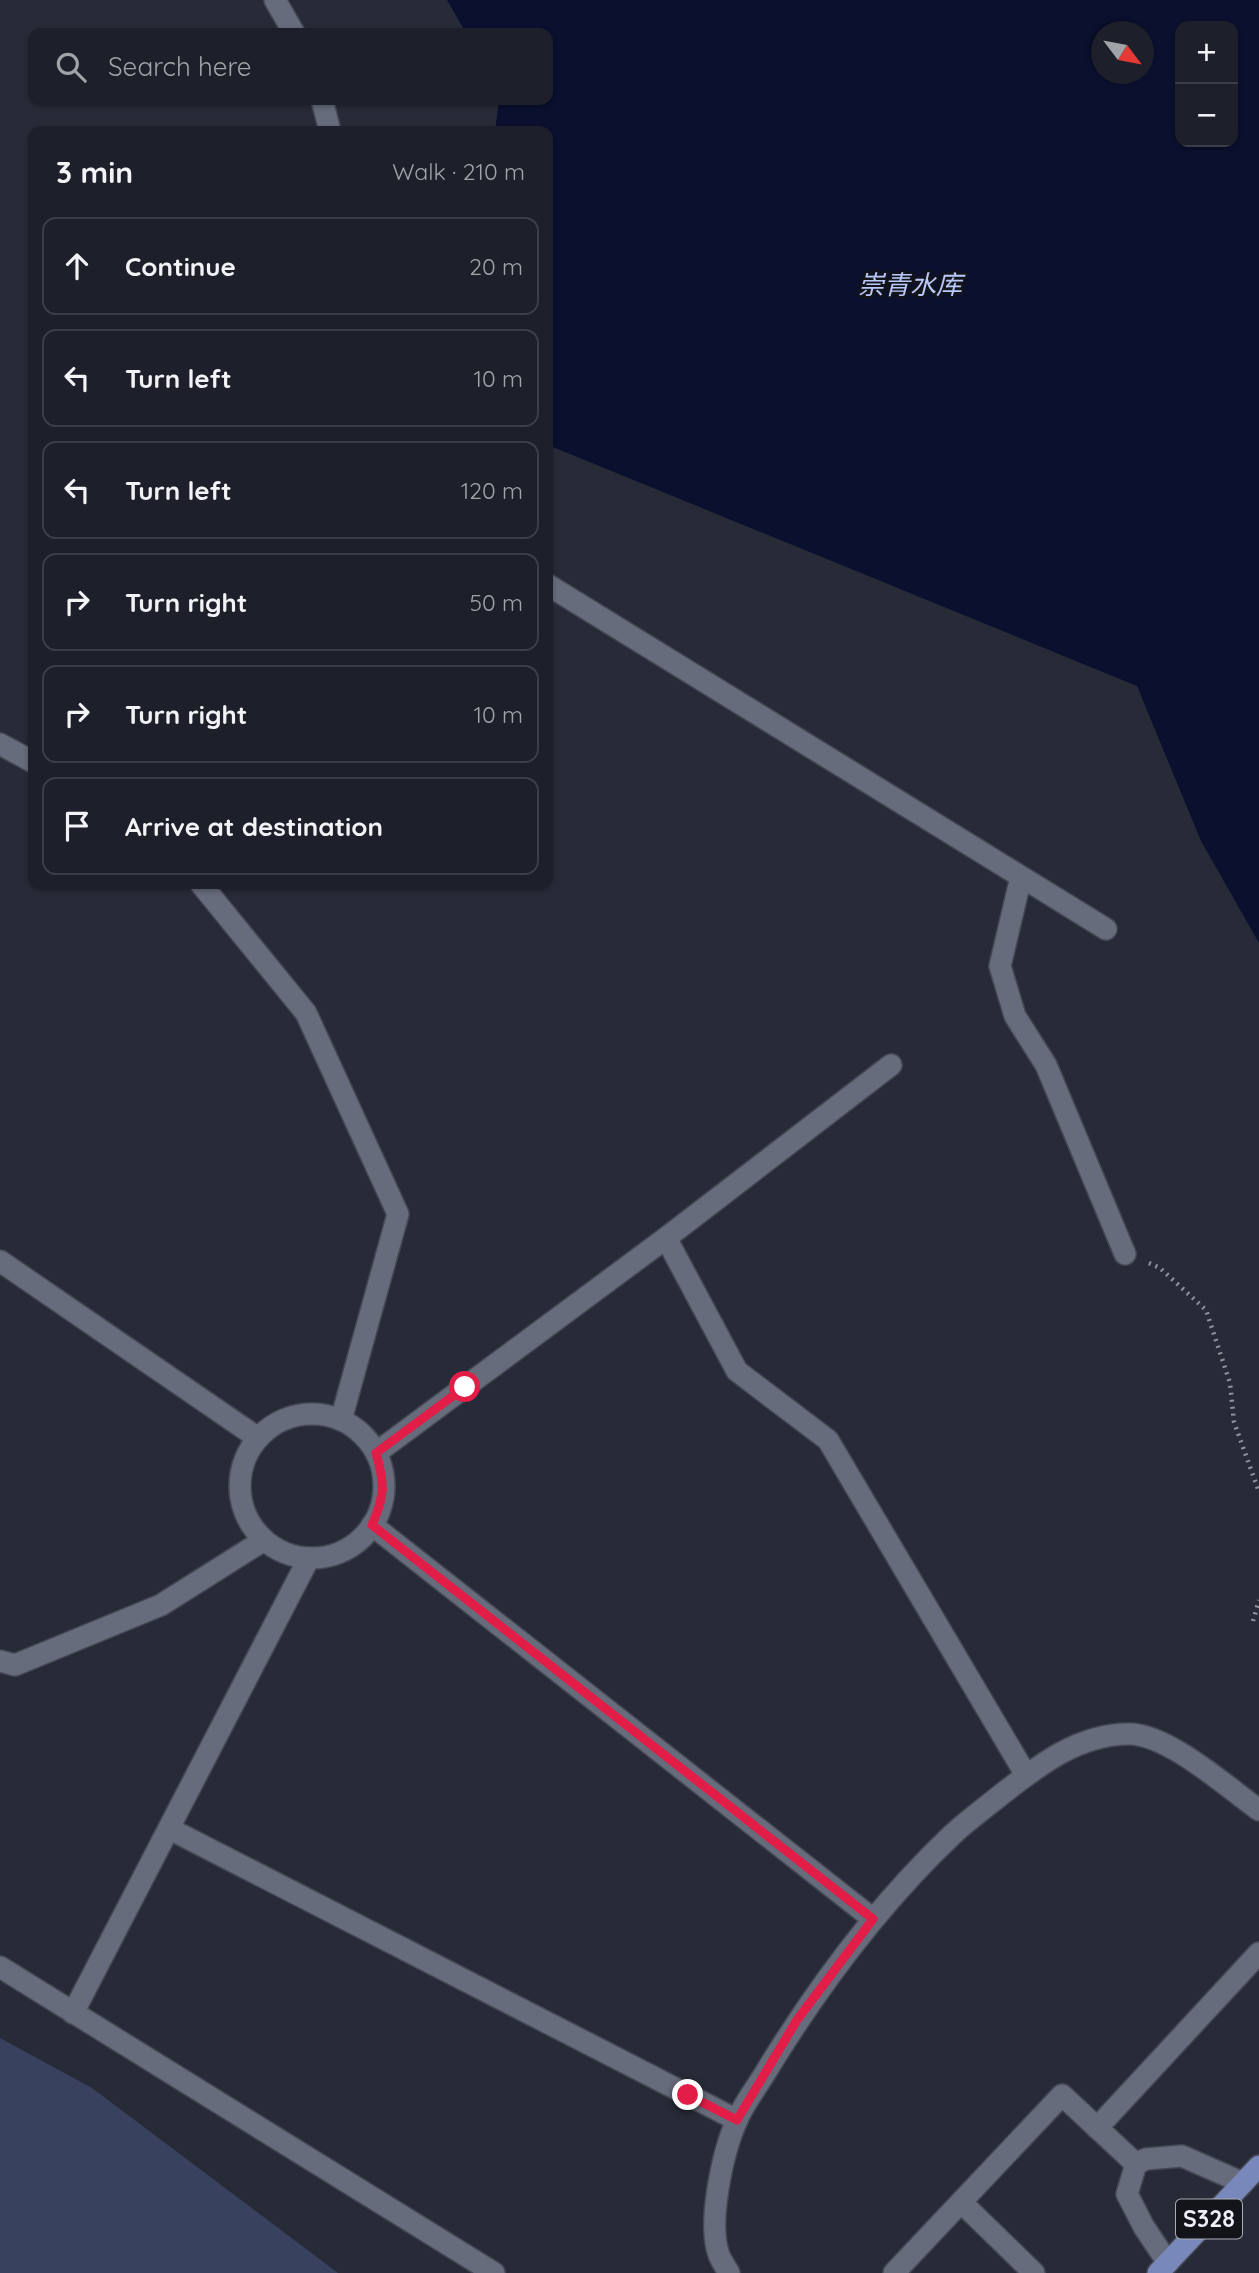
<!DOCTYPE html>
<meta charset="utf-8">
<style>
:root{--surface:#1d202a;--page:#252832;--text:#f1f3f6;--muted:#a0a3a8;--line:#3b3e47}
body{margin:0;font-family:Quicksand,"Noto Sans SC",sans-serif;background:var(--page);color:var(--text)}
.controls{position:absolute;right:21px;top:21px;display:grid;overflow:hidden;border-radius:14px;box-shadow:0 2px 5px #0004}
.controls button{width:63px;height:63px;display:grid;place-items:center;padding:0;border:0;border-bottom:2px solid var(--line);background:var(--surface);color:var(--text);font:35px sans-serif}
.compass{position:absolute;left:1091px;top:21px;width:63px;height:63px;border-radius:50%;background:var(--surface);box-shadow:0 2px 5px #0004;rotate:122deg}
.stop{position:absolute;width:21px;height:21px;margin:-16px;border:5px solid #e11d48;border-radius:50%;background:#fff}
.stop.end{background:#e11d48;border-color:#fff;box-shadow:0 2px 7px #0008}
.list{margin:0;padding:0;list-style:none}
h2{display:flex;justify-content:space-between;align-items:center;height:91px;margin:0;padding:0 28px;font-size:30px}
h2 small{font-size:23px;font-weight:400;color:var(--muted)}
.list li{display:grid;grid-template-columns:46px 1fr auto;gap:21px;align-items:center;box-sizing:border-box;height:98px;margin:0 14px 14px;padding:0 14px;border:2px solid var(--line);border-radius:14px}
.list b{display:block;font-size:26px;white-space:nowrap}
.list em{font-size:23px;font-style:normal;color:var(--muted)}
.icon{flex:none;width:38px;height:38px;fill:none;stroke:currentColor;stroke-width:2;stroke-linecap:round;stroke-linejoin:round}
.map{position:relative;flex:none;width:1259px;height:2273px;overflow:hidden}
.search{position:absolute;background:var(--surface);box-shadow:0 2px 5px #0004;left:28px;top:28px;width:525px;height:77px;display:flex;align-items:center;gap:18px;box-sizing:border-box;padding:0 24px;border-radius:14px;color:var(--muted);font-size:26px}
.panel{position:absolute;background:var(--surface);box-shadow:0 2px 5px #0004;left:28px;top:126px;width:525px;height:763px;border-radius:14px}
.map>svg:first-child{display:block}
</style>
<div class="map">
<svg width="1259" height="2273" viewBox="0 0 1259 2273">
<rect width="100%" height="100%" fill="#272b38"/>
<polygon fill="#38415e" points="0,2038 92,2088 338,2273 0,2273"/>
<path fill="#0a102e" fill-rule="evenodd" d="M447 0H1259V943L1201 841 1137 686 548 445V131H495L499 100H548V33H466ZM1180 26H1233V142H1180ZM1102 32H1144V74H1102Z"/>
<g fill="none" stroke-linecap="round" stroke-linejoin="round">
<defs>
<g id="minor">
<polyline points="275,0 294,33"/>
<polyline points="322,100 330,131"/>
<polyline points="548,585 1106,929"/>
<polyline points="0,744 33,762"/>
<polyline points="1021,877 1000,966 1015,1016 1046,1065 1125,1254"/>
<polyline points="201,884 306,1013 398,1214 341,1420"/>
<polyline points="666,1238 737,1371 828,1440 1026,1775"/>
<polyline points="0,1261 258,1438"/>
<circle cx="312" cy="1486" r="72"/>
<polyline points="376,1453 666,1238 891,1065"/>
<polyline points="372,1525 873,1919"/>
<polyline points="0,1661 15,1665 161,1605 264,1540"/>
<polyline points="170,1829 737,2120"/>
<polyline points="0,1967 494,2273"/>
<polyline points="73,2013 309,1558"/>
<polyline points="1097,2128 1259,1953"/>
<polyline points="961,2202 1034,2273"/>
<polyline points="1168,2263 1144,2227 1127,2194 1136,2164 1146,2159 1182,2156 1243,2183"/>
<path d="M729 2273C726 2267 721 2261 719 2255 707 2223 723 2151 737 2120 744 2103 757 2087 767 2070 819 1985 880 1903 953 1834 968 1820 986 1807 1002 1794 1039 1765 1079 1734 1129 1734 1168 1734 1227 1787 1259 1810"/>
<polyline points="894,2273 1062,2095 1136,2164"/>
</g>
<polyline id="major" points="1158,2273 1259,2166"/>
</defs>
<use href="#minor" stroke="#454853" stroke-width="24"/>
<use href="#major" stroke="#454853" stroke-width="24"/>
<g stroke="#8e929d" stroke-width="4.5" stroke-dasharray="2 5" stroke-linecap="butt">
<polyline points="1149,1263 1160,1268 1206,1310 1230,1383 1234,1422 1259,1492"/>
<polyline points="1253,1621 1259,1600"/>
</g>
<use href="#minor" stroke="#676c7c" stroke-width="21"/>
<use href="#major" stroke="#7888bb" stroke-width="21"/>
</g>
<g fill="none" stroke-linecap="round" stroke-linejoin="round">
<path stroke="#e11d48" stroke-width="9" d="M465 1387 376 1453C385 1485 385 1495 372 1525L873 1919 797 2020 737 2120 688 2095"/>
</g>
<g text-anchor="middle" stroke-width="5" stroke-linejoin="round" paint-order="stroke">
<rect fill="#12141a" stroke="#abadb5" stroke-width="2" x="1176" y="2199.5" width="66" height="39" rx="5"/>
<g font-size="23" font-weight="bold" fill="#eceff8">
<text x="1209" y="2227">S328</text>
</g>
<g font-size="26" font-style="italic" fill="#b9c9fc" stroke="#12141a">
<text x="910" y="294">崇青水库</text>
</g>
</g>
</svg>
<div class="controls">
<button>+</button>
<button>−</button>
</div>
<svg class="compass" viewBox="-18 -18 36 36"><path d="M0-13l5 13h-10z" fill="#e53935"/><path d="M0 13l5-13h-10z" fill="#a0a3a8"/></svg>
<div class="stop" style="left:465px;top:1387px"></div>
<div class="stop end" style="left:688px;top:2095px"></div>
<div class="search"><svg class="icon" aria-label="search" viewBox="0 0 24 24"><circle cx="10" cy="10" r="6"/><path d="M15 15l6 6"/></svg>Search here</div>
<section class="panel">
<h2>3 min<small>Walk · 210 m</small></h2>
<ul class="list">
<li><svg class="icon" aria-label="ahead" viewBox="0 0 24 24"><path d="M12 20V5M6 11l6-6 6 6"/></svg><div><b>Continue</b></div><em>20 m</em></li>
<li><svg class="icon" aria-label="left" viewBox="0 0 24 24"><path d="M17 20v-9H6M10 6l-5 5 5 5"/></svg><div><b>Turn left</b></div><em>10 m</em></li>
<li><svg class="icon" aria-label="left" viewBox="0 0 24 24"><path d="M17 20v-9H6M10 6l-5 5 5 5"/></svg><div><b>Turn left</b></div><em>120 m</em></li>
<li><svg class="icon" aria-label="right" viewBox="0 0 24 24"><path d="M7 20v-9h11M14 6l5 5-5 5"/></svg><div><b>Turn right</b></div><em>50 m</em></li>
<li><svg class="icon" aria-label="right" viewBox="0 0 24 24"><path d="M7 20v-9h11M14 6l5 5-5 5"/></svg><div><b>Turn right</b></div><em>10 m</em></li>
<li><svg class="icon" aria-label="arrive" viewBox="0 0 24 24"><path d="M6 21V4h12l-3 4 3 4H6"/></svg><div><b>Arrive at destination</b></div></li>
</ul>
</section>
</div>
